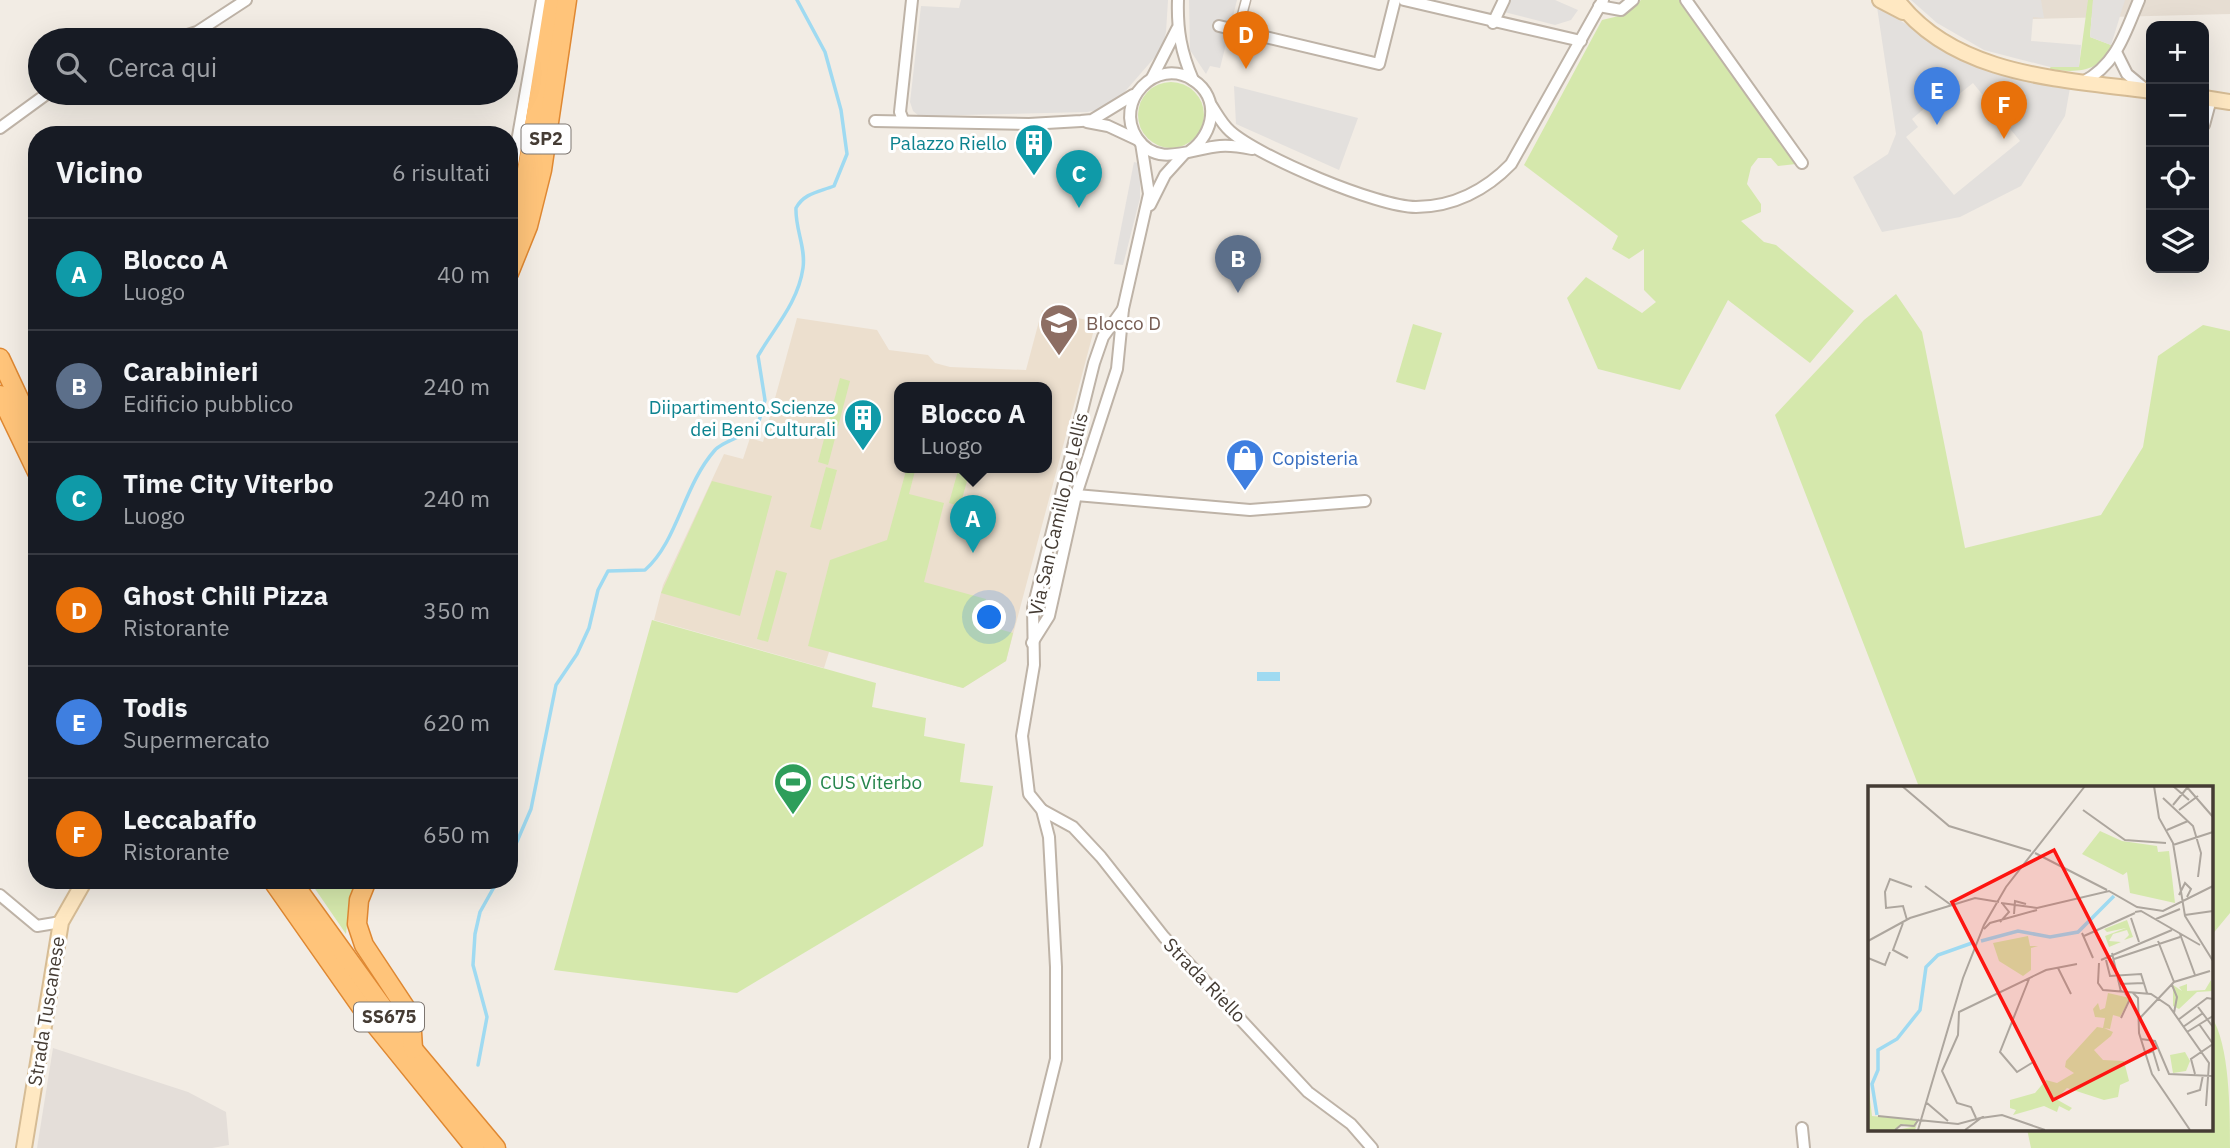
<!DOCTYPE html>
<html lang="it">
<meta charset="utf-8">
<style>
:root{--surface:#171b24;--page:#242831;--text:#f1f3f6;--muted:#9ea1a6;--line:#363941;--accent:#fd1511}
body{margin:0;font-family:"IBM Plex Sans",sans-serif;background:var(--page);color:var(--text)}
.controls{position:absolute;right:21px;top:21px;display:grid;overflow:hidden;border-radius:14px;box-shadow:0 7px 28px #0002}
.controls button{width:63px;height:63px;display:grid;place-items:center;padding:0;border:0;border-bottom:2px solid var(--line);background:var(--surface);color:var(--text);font:35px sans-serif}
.you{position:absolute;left:990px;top:618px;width:24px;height:24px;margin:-18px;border:5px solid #fff;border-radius:50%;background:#1a73e8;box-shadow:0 0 0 10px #1a73e833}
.badge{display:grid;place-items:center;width:46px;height:46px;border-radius:50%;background:var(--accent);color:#fff;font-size:23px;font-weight:700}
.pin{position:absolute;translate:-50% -58px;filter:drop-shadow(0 2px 4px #0008)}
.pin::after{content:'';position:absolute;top:37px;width:24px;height:21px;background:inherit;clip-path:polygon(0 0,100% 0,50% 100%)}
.popup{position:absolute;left:894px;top:382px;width:158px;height:91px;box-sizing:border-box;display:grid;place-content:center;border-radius:14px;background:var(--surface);filter:drop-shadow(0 2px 5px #0005);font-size:23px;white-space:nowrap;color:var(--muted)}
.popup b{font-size:26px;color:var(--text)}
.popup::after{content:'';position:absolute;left:50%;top:100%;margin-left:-14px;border:14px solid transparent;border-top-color:var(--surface)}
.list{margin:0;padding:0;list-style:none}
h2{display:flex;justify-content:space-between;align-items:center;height:91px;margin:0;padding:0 28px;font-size:30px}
h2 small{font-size:23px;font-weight:400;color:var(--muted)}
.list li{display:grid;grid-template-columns:46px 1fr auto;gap:21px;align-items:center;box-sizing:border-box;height:112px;padding:0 28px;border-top:2px solid var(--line)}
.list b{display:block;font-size:26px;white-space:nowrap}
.list p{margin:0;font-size:23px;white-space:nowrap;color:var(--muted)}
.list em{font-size:23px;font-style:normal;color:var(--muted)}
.icon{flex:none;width:38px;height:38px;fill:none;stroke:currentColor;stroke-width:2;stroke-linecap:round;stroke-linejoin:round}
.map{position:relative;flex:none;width:2230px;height:1148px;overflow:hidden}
.search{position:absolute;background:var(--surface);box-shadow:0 7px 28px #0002;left:28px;top:28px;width:490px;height:77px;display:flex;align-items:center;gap:18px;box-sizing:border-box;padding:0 24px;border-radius:38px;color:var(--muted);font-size:26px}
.panel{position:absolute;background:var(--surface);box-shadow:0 7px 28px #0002;left:28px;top:126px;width:490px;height:763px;border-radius:28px}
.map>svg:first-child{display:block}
</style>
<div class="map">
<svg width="2230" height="1148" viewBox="0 0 2230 1148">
<rect width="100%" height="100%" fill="#f2ece4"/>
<polygon fill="#e6ddd2" points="1953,0 2230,0 2230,14 1957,21"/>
<polygon fill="#e4ded9" points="53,1048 188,1092 226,1112 229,1145 212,1148 37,1148"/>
<path fill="#ecdfce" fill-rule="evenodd" d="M1042 310 1096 322 1006 661 963 688 829 652 824 668 654 620 663 585 724 454 743 459 750 438 763 442 797 318 877 330 889 350 928 355 935 363 950 367 1026 370ZM900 387H1046V467H900Z"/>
<g fill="#d5e8ac">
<polygon points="1641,0 1679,0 1796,164 1778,166 1771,158 1758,158 1751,167 1747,184 1761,204 1761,212 1741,221 1764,242 1776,245 1854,311 1810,363 1728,300 1680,390 1598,369 1567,298 1586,277 1642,313 1656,302 1644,290 1644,249 1629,259 1612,249 1618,236 1524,165 1602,20 1623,15"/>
<path d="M2088 0H2093L2090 37 2111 45C2102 73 2074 73 2050 69L2051 65 2079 66Z"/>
<circle cx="1171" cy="115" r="33"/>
<polygon points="1896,294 1922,332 1965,548 2101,515 2143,447 2158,356 2203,325 2230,331 2230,913 2211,936 2211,788 1919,787 1775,415 1864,320"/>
<polygon points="1413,324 1442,333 1425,390 1396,382"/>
<polygon points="840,378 850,381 828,465 818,462"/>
<polygon points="826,467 837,470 821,530 810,527"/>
<polygon points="907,467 916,467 909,494 944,503 924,582 986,599 981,620 985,622 985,625 1013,633 1006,661 963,688 808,646 830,560 887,540"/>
<polygon points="959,467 971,467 960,506 949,503"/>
<polygon points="712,481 772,496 740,616 661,593"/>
<polygon points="776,570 787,573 768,642 757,639"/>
<polygon points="652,620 876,683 872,707 926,718 924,736 965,744 960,782 993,786 983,846 737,993 554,970"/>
<polygon points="309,880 356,880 350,898 346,934"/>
<path d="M2211 1016C2230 1044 2230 1112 2230 1148H2031L2027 1129H2211Z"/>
</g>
<g fill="#e3e0dd" fill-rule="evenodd">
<polygon points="961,0 1168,0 1166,32 1163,46 1155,57 1122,95 1102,109 1087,112 919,116 913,111 910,102 921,6 959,8"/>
<polygon points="1189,0 1237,0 1220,68 1210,66 1206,74 1190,50"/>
<polygon points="1510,0 1555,0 1578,10 1571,20 1555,25 1504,12"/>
<polygon points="1911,0 2041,0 2044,18 2033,17 2031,41 2081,45 2079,67 2050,67 1984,50 1937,23"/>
<polygon points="2093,0 2125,0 2111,45 2090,37"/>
<path d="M1877 7 1977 66 2016 78 2070 88 2065 116 2021 186 1960 217 1882 232 1853 177 1888 154 1896 134ZM1973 83 2020 141 1954 195 1906 137 1918 127 1912 119 1926 107 1933 115Z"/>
<polygon points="1234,86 1358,118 1339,170 1236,124"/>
<polygon points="1134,162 1138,163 1140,176 1140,198 1123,265 1114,264"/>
</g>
<rect fill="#9fdaf1" x="1257" y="672" width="23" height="9"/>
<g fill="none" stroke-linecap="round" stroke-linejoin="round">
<g stroke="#9fdaf1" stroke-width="3.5">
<path d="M509 860 531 809 556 685 577 654 589 628 598 590 608 571 645 570C678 541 683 486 715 450 720 443 747 434 757 428L765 400 758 356C774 328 798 303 803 268 806 247 795 229 796 208 804 193 819 192 834 186L847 154 841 110 825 52 797 0"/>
<polyline points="478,1065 487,1017 473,965 475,934 480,912 498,880"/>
</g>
<defs>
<polyline id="pedestrian" points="1238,30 1246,0"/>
<g id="minor">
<path d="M1178 0C1177 30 1181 52 1193 80"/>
<polyline points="1404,0 1581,41"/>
<polyline points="1686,0 1802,163"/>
<polyline points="1599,6 1621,10 1633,0"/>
<polyline points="1493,23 1504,0"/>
<polyline points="1219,26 1379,64 1395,0"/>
<polyline points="172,40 197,32 246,0"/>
<polyline points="2117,54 2127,74 2145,89"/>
<polyline points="1152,78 1177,29"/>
<path d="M2083 82C2117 64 2125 33 2139 0"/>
<path d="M1211 105C1217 114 1222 124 1230 131 1259 157 1378 207 1416 207 1453 207 1486 190 1511 164L1603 0"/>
<polyline points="903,120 900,112 912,0"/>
<polyline points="875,121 1029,124 1081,121 1092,120 1133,95"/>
<polyline points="1087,122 1108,126 1138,140"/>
<polyline points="2204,125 2211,99"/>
<polyline points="0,128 48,93"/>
<path d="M1190 151C1214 134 1221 98 1193 80 1156 56 1113 102 1137 138 1157 169 1192 148 1220 146 1231 145 1242 147 1252 149"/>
<polyline points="509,187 542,0"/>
<polyline points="1150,205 1165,175 1184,154"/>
<polyline points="1076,495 1250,510 1365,501"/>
<polyline points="1032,643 1049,616 1076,495 1117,369 1123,309 1149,194 1141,143"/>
<polyline points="1042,810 1073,827 1101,857 1164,937 1308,1092 1351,1124 1372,1148"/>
<polyline points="0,895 37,926 61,922"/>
<polyline points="1802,1128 1804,1148"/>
<polyline points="1034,1148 1056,1059 1056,967 1049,837 1042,810 1029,794 1022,736 1034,665 1033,608 1094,363 1103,337 1123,309"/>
</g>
<g id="secondary">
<polyline points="1880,0 1903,12"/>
<path d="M1897 0C1955 77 2064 79 2151 91"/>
<polyline points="2204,98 2230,102"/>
<polyline points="24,1148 61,922 85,880"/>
</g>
<g id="trunk">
<polyline points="509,231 526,176 554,0"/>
<polyline points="509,273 528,226 542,170 567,0"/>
<polyline points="0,358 37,437"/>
<polyline points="0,395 37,472"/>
<polyline points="272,880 364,1011 475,1148"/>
<polyline points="291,880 413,1049 496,1148"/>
<polyline points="367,880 359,900 357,924 364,945 411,1016 413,1049"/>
</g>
</defs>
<use href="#pedestrian" stroke="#beb3a7" stroke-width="11"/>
<use href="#minor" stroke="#beb3a7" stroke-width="14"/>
<use href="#secondary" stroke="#d6bc95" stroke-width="18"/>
<use href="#trunk" stroke="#df8832" stroke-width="21"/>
<use href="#pedestrian" stroke="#fff" stroke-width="8"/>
<use href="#minor" stroke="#fff" stroke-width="10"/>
<use href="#secondary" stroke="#ffe8c2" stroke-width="14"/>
<use href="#trunk" stroke="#ffc47a" stroke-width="18"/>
</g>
<defs>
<symbol id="building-pin" viewBox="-11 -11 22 30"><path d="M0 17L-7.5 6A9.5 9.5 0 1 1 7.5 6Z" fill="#0f9aa8" stroke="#fff"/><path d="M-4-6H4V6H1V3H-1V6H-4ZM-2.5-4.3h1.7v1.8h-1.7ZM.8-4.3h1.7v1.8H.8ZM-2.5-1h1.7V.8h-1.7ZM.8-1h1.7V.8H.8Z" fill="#fff"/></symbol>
<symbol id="university-pin" viewBox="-11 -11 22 30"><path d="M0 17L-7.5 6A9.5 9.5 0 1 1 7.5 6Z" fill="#8d6e63" stroke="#fff"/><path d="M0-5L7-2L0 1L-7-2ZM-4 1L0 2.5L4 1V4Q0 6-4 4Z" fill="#fff"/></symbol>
<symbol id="shop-pin" viewBox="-11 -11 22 30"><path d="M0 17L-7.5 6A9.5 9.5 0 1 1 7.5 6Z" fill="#3f7fe0" stroke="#fff"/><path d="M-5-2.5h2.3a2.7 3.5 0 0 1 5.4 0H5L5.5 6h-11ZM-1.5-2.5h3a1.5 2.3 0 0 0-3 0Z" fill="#fff"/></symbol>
<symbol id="stadium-pin" viewBox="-11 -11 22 30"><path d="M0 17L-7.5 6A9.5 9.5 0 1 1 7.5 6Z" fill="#2e9e5b" stroke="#fff"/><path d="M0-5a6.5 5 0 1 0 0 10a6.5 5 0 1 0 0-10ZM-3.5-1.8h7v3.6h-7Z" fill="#fff"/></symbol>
</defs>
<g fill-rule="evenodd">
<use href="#building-pin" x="1012" y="121" width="44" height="60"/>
<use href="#university-pin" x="1037" y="301" width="44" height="60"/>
<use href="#building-pin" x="841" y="396" width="44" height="60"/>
<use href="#shop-pin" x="1223" y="436" width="44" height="60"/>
<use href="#stadium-pin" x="771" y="760" width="44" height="60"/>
</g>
<g text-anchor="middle" stroke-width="6" stroke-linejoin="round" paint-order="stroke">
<g fill="#fff" stroke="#7d7671" stroke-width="2">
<rect x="521.5" y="124.5" width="49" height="29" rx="5"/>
<rect x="354" y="1002.5" width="70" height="29" rx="5"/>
</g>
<g font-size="18" font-weight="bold" fill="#453c34">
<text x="546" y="145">SP2</text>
<text x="389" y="1023">SS675</text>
</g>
<g font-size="19" fill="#0d838f" stroke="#fff" text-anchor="end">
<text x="1007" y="150">Palazzo Riello</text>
<text x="836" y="414">Diipartimento.Scienze<tspan x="836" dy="22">dei Beni Culturali</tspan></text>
</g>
<g font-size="19" fill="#785e54" stroke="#fff" text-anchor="start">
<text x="1086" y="330">Blocco D</text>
</g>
<g font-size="19" fill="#366cbe" stroke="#fff" text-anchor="start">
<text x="1272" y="465">Copisteria</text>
</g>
<g font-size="19" fill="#453c34" stroke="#fff">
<text transform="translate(1058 514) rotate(-77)" y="7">Via San Camillo De Lellis</text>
<text transform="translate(1205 980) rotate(46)" y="7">Strada Riello</text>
<text transform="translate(46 1011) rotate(-81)" y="7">Strada Tuscanese</text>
</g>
<g font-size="19" fill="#27864d" stroke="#fff" text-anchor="start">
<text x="820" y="789">CUS Viterbo</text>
</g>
</g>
<g transform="translate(1868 786)">
<rect width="345" height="345" fill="#f2ece4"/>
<path d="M232 45 254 55 289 60 290 66 301 65 307 117 262 107 259 86 255 89 214 68ZM259 134 265 151 256 154 261 149 259 144 245 148 241 155 253 156 241 161 237 150 258 142 239 146 236 143ZM160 150 162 160H170L163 162V184L155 190 131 175 125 157ZM343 194 345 205 329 206 311 223 305 220V199L314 205 311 201 319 198V205L337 204ZM240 207 262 212 252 231 245 229 242 243 236 242 245 246 243 250 226 264 235 274 256 275 261 295 252 299 250 311 236 314 199 302 188 313 204 322 201 325 191 320 189 326 176 320 145 329 148 324 142 322V314L167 307 178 294 189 297 206 287 197 281 198 275 229 241 235 242 237 232 227 231 225 223 230 217 232 224 237 222ZM317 266 322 275 318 285 305 287 302 269ZM0 297 4 330 50 334 47 344H28L44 341 35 338 26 344H0Z" fill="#d5e8ac"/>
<path fill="none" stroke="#9fdaf1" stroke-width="3.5" d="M113 155 150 145 182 151 210 146 246 110M9 329 4 298 10 284V264L29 253 52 224 58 181 70 169 104 157"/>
<path fill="none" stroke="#ada69e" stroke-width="2" d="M34 0 81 40 163 65M286 0 291 32 305 57 317 130 345 175M305 0 321 14M318 0 345 31M295 12 325 40 333 67 330 91M305 19 319 2M215 24 257 54 298 57M311 24 330 10M299 44 320 35M305 59 345 46M167 67 239 104M57 100 83 119M311 109 317 97 323 103 319 111M133 117 169 122 241 105 269 121 295 125 345 100M267 126 273 125 332 159M146 128 147 115 158 118M317 129 345 125M263 132 271 156M288 133 312 123M39 134 35 120 18 122 17 106 22 93 44 101M132 136 141 126 134 117M35 137 25 164 40 172M116 143 122 137 169 124M214 147 225 172M312 148 327 189M216 150 267 127M0 155 42 132 107 112 131 116M290 155 306 196M244 167 253 206M0 172 17 179 22 166M246 173 312 151M233 174 304 144M238 174 242 190 273 188 279 207M231 177 230 197 235 204 283 208 301 220 341 277 338 320M190 182 203 208M161 193 132 266 149 286 167 275M251 198 276 197M304 199 309 211 306 227M265 207 270 212 271 247 284 288 322 344M330 221 345 241M253 232 262 213 257 207M272 232 306 196 342 185M310 234 339 212 345 213M331 238 345 258M315 241 335 227M319 246 345 230M273 253 287 255 301 288 345 290M280 267 285 265 291 285M327 288 323 273 345 258M319 308 332 304 335 289M59 317 80 335M10 330 90 338 116 331M108 332 103 321 89 317 74 285 90 249 91 226 178 184 209 178M27 344 33 339 46 340 51 333M50 344 95 192 116 139 138 101 217 0M97 344 113 332 134 329 177 344"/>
<path fill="#fd1511" fill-opacity="0.15" stroke="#fd1511" stroke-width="3.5" d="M186 64 287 262 185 314 84 116Z"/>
<rect width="345" height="345" fill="none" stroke="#453c34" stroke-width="3.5"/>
</g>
</svg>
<div class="controls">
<button>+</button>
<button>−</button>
<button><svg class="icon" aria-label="locate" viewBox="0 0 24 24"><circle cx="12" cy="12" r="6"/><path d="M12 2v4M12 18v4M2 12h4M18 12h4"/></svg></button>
<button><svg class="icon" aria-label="layers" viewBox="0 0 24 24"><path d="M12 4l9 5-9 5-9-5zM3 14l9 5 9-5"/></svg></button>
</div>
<div class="you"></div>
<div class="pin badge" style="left:973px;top:553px;background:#0f9aa8">A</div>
<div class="popup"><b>Blocco A</b>Luogo</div>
<div class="pin badge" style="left:1238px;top:293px;background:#5c6f8a">B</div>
<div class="pin badge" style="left:1079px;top:208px;background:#0f9aa8">C</div>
<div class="pin badge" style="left:1246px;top:69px;background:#e8710a">D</div>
<div class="pin badge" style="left:1937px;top:125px;background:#3f7fe0">E</div>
<div class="pin badge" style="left:2004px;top:139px;background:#e8710a">F</div>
<div class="search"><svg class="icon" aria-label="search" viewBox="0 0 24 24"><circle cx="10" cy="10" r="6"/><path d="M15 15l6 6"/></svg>Cerca qui</div>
<section class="panel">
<h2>Vicino<small>6 risultati</small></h2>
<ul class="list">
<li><span class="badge" style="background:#0f9aa8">A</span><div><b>Blocco A</b><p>Luogo</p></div><em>40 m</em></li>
<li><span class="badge" style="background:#5c6f8a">B</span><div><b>Carabinieri</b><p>Edificio pubblico</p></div><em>240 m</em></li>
<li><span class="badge" style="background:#0f9aa8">C</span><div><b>Time City Viterbo</b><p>Luogo</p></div><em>240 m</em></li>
<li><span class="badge" style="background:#e8710a">D</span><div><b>Ghost Chili Pizza</b><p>Ristorante</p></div><em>350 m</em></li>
<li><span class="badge" style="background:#3f7fe0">E</span><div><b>Todis</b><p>Supermercato</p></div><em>620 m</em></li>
<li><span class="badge" style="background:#e8710a">F</span><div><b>Leccabaffo</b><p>Ristorante</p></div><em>650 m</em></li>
</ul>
</section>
</div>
